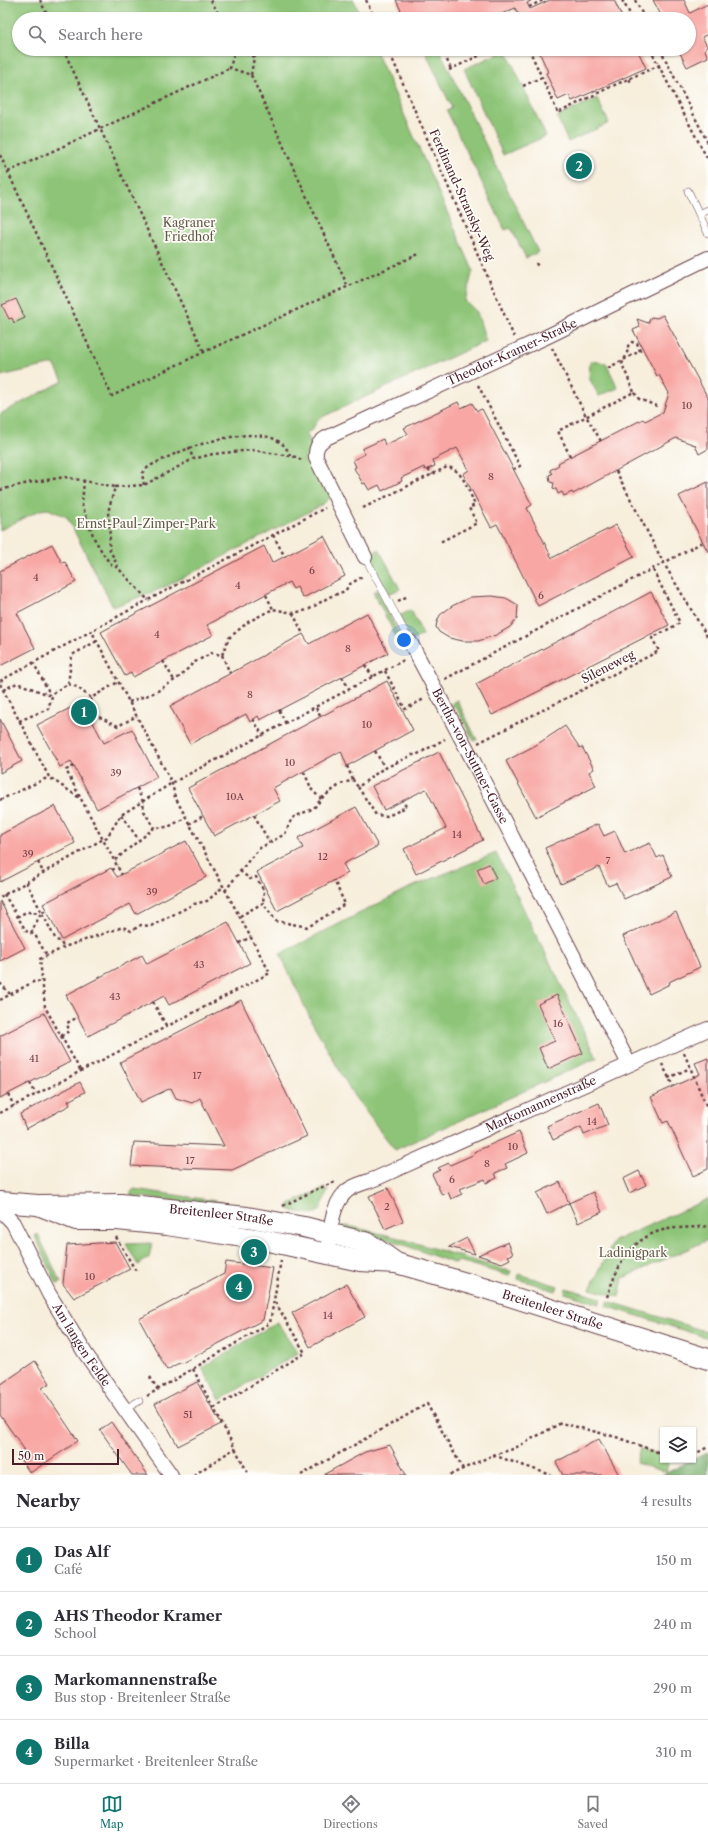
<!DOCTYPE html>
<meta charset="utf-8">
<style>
:root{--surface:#fff;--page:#f2f2f3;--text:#2b2b33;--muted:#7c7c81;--line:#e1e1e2;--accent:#0f766e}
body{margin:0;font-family:"Libre Caslon Text",serif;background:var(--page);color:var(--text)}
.controls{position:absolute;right:12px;bottom:12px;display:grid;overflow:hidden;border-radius:0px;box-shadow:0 1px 3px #0004}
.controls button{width:36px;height:36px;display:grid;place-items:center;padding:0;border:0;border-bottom:1px solid var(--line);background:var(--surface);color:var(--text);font:20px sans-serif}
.scale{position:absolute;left:12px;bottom:10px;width:107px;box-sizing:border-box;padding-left:4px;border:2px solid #4a1f2b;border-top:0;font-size:11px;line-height:14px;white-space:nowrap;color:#4a1f2b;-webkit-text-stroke:3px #fdfcf7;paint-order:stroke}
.you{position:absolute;left:404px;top:640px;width:14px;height:14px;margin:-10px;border:3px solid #fff;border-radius:50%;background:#1a73e8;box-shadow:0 0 0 6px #1a73e833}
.badge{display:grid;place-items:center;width:26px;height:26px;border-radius:50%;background:var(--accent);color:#fff;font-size:13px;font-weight:700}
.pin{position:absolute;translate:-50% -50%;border:2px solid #fff;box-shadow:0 1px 4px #0006}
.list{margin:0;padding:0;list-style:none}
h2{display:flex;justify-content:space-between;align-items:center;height:52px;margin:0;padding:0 16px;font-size:17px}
h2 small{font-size:13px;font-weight:400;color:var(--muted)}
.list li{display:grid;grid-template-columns:26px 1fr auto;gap:12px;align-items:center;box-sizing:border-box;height:64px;padding:0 16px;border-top:1px solid var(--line)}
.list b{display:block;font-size:15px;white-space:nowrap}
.list p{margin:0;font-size:13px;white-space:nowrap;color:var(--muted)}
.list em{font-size:13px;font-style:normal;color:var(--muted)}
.icon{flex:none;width:22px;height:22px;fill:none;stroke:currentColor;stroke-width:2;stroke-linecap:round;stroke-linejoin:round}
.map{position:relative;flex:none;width:708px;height:1475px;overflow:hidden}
.search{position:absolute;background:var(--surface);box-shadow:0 1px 3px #0004;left:12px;right:12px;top:12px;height:44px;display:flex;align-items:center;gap:10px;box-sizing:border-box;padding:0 14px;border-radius:22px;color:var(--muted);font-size:15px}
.sheet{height:308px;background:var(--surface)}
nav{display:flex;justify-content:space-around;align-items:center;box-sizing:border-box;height:56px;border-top:1px solid var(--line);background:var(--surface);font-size:11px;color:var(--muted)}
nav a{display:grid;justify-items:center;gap:2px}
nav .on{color:var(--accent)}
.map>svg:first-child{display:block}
</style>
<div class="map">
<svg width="708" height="1475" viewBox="0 0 708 1475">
<rect width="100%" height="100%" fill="#fdfcf7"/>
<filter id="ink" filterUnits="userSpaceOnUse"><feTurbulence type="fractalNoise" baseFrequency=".025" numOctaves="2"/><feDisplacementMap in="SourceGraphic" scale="8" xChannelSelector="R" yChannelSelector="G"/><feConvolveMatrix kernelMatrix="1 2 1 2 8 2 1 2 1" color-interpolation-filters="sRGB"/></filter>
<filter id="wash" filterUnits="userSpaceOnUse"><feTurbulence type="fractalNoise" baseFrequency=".012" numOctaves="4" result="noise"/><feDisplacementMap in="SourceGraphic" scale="16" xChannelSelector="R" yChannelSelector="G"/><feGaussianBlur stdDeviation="0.9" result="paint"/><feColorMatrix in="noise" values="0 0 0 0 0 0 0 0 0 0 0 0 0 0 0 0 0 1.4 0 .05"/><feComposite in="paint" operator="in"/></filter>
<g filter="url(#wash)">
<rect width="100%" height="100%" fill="#f7eedc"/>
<g fill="#8dc477" stroke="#6c7251">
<polygon points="0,0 354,0 362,19 19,19 19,49 375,49 473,270 465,301 477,312 486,341 318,419 312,430 306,433 336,492 322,505 163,588 113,607 67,517 48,509 40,510 0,530 0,414 63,381 54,364 0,376"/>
<polygon points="424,49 439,49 538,252 526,258 511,228 505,230 447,111 452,108"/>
<polygon points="506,50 546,136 503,155 464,69"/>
<polygon points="597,98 609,123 568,142 557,117"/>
<polygon points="590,361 606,363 618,388 599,396 589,378"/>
<polygon points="379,549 400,589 388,594 369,557 369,555"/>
<polygon points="377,590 404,644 404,645 401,646 373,592"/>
<polygon points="411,610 423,635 412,640 399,616"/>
<polygon points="457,700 477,740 474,741 456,707 453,708 452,707 452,703"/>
<polygon points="496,853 597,1058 395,1150 354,1096 312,1022 280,954 409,888"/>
<path d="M325 1188 328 1191C320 1206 324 1217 303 1213 297 1212 291 1211 287 1208L289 1204Z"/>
<polygon points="134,1189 223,1202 223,1206 131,1196 131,1192"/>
<polygon points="708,1199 708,1240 623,1278 619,1297 590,1289 614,1241"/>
<polygon points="342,1226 349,1226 399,1238 499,1268 499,1269 511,1271 509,1276 459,1261 456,1264 393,1241 345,1229"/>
<polygon points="38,1234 61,1283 57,1284 35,1236"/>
<polygon points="152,1243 149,1258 138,1265 126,1244"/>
<polygon points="519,1274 558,1286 556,1291 518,1279"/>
<polygon points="566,1288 601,1298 599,1304 565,1293"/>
<polygon points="608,1301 708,1332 708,1338 606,1306"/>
<polygon points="277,1322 298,1353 220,1400 202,1368"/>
<polygon points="640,1448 663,1455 663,1460 669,1460 666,1472 636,1463"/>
</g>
<polygon fill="#72aa68" stroke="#5e644a" points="708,1452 708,1475 662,1475"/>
<g id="blocks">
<g fill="#f8a7a4">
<polygon points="396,0 532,0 527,3 530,9 550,0 614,0 623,19 509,19 518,14 515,8 491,19 405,19"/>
<polygon points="653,0 684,0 690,13 708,4 708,34 702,37 707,46 705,50 708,57 687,67 678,49 689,49 689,19 663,19"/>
<polygon points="538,49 637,49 646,68 572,101 569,95 558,100 546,73 548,72"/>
<polygon points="16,299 25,318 14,323 12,318 9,319 2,305"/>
<polygon points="663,315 708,398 708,449 699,454 695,445 676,438 573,494 572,492 564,496 562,492 558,494 556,489 553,488 554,483 550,482 549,475 552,474 550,470 559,465 558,463 643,419 645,421 663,412 669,393 659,375 657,376 633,330 640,327 637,319 648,323 651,317 657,318"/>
<polygon points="458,402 461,408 472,403 477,411 482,409 532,505 527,508 552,558 616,525 634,557 538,606 497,524 491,527 463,474 469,470 457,448 433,460 435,466 425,470 424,467 401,478 402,481 382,491 379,485 369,490 365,483 363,484 354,468 356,467 353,460 365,454 362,449 383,439 385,445 408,434 404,428"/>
<polygon points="708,482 708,552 679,496"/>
<polygon points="324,536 345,576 303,598 297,587 293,589 289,582 207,625 213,635 133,677 131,673 125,676 101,632 264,546 272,563"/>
<polygon points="52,544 62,563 65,562 76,582 17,613 35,648 0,666 0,571"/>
<polygon points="651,592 669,625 492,715 476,684"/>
<polygon points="492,596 506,598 518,605 517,619 510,627 496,635 478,641 463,641 449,638 439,632 436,627 437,622 440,615 452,606 471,597"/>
<polygon points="367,613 388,653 260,720 258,716 250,722 246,714 190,744 170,706 303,634 309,644"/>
<polygon points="387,681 413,730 347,766 341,751 273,788 280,801 214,836 188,788"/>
<polygon points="82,702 104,743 132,729 157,777 97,809 71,761 60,767 37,725"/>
<polygon points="0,719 22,761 0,773"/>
<polygon points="565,726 580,748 582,747 594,769 589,772 596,786 536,817 506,761 536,745"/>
<polygon points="439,752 483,840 416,874 404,849 446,828 426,789 384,810 372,786"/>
<polygon points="55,806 75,843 0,882 0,835"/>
<polygon points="356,807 378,846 343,864 348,873 277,911 257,872 303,848 298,838"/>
<polygon points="598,824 604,836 615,831 625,854 650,843 657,858 663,855 672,877 624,899 616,883 608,886 599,867 561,884 545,848"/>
<polygon points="186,841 206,877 136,914 130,904 62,940 43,904 111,868 117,877"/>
<polygon points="489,864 496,878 484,884 477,869"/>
<polygon points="0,901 25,948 0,961"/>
<polygon points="676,912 700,967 669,982 670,984 649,994 623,936"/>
<polygon points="228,922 250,963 169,1005 164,996 88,1036 66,995 142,955 147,964"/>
<polygon points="557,995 583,1053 548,1069 539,1048 555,1041 538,1004"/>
<polygon points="241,1000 307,1136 232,1170 131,1166 134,1142 224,1146 200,1098 192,1103 176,1098 171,1088 141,1102 120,1062"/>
<polygon points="44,1013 70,1062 0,1098 0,1036"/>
<polygon points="708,1058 708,1169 693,1176 668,1121 663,1123 651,1097 700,1074 695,1063"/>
<polygon points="80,1082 85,1092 68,1101 70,1105 26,1129 20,1114"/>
<polygon points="599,1103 608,1125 584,1135 581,1127 553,1140 547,1126"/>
<polygon points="519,1132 528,1153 505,1164 507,1168 495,1173 497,1178 486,1183 485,1179 460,1189 462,1194 451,1199 448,1192 442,1195 432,1174 440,1170 438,1168 449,1163 450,1165 475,1154 474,1152"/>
<polygon points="639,1171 646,1185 629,1193 623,1179"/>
<polygon points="560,1182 569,1203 547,1214 537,1193"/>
<polygon points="388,1188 403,1221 385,1229 369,1196"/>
<polygon points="593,1192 602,1212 578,1223 569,1203"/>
<polygon points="467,1238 475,1254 449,1247"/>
<polygon points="115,1242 130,1269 74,1298 63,1284 67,1245"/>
<polygon points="508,1242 513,1254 508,1256 510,1259 502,1263 478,1255"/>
<polygon points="226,1262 273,1268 263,1320 182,1363 177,1364 167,1370 139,1319 224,1274"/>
<polygon points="346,1284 365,1317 310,1347 292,1313"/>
<polygon points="35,1361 50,1383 42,1388 78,1441 30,1473 17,1454 24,1449 0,1415 0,1385"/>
<polygon points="197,1382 221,1424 178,1446 155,1404"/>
<polygon points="111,1422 148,1475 132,1475 100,1430"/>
<polygon points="599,1439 619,1475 563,1475 556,1462"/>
<polygon points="390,1445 406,1475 323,1475 365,1452"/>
</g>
</g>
</g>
<g filter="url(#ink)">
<use href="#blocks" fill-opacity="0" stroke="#643e46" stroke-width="1"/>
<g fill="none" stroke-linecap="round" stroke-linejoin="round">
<defs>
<g id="service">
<polyline points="688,191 708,233"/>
<polyline points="699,214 708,210"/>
<polyline points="365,557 410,642"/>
<polyline points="125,1409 139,1401"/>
</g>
<g id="minor">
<path id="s1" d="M365 557 316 458C315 448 318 443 326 438L546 337 708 258"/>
<path id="s2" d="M410 642 467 749 629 1064"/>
<path id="s3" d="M0 1209 13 1223 49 1294 85 1353 171 1475"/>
<path id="s4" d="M329 1243C330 1226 334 1201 348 1190 356 1184 368 1182 377 1178L708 1029"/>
</g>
<g id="secondary">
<path id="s5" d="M0 1202 38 1205 121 1204 247 1217 304 1227 368 1243 396 1263"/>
<path id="s6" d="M38 1205 76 1220H117L167 1225 268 1241 360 1261 396 1263 484 1288 708 1359"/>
</g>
</defs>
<use href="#service" stroke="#643e46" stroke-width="8"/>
<use href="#minor" stroke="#643e46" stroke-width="16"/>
<use href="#secondary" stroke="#643e46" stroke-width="22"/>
<g stroke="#643e46" stroke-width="2.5" stroke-dasharray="3 3" stroke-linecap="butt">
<polyline points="40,0 49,19"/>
<polyline points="211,0 221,19"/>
<polyline points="366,0 375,19"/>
<polyline points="622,0 633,19"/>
<polyline points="635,0 645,19"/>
<polyline points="529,7 543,0"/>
<polyline points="518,19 520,18"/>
<polyline points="63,49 204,352"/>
<polyline points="235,49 230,68 251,75 254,57 236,50"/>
<polyline points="388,49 514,337"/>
<polyline points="442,49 451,69"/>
<polyline points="529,49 558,113 608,88 660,65"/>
<polyline points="650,49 708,160"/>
<polyline points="660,49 708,143"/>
<polyline points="254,56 270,49"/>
<polyline points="449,70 493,49"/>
<polyline points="251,75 348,287"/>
<polyline points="629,79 631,82"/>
<polyline points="523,86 542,77"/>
<polyline points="551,99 556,97"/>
<polyline points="0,155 112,396 204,352 419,254"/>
<polyline points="8,172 230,68"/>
<polyline points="536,263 538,267"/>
<polyline points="552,348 586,416 601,441"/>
<path d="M608 368 640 351 637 343 632 342 628 346C628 353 625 358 622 364L634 392"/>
<polyline points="478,385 520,466 514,469"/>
<polyline points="189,447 193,459"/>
<polyline points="570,456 558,431 634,392 639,399 657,406"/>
<polyline points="428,469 432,475"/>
<polyline points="616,471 663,562 708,638"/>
<polyline points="84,480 82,505 94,538 105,557 111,564 118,568 148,600 325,508"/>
<path d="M144 485 142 473C147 467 155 463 162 460 188 446 277 414 290 456"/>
<polyline points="115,487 144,485 193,459 213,454 252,450 297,457 302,461"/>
<polyline points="0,490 28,483 65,477 115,487 108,512 110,536 109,548 118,567"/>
<path d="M363 508 447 467C463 469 469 492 475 505L469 508 477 523 440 542"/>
<polyline points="273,535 285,557"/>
<polyline points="266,595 273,609"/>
<polyline points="398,601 408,596"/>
<polyline points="293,613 303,634"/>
<polyline points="222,655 230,673"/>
<polyline points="163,661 174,680"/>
<polyline points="33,662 48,690 46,694"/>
<polyline points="365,665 373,677"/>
<polyline points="385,671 405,709 424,699"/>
<polyline points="342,677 350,690"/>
<polyline points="445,679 703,542"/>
<polyline points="0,681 148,600"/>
<polyline points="0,684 49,777 81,799 122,875"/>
<polyline points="68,684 77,687 91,698 118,682"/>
<polyline points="3,690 17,683 52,696"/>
<polyline points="91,698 91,713 118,726 137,716"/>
<polyline points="129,702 156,692 181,676 193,663 212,653 222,655 229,638 248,622 273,609 293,613 308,610 329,597 345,591 350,584 364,576"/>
<polyline points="316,708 321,718"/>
<polyline points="279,710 286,724"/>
<polyline points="253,719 263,736"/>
<polyline points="19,721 48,709 53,693 68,684 72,655 97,641"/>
<polyline points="478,743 659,651 652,638 680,623 652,568"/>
<polyline points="375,751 385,768"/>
<polyline points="74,766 66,770 81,799"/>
<polyline points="347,766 353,780"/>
<polyline points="304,772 312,790 321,799"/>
<polyline points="358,787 376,815 388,816 406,807 403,800"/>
<polyline points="137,788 143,802 144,811 154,828"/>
<polyline points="0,800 49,777"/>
<polyline points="121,815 139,840"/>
<polyline points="254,815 270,843"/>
<polyline points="189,824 203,816"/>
<polyline points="115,860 154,828 168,827 185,818"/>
<polyline points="38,862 43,872"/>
<polyline points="112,870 118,867"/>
<polyline points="240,871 250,879 256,877 264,891 263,903"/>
<polyline points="26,882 56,940 60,941 64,948"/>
<polyline points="225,891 249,860 260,848 285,834 292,818 314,808 323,797 341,784 353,780 358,787 381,770 412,755 416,755 445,739"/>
<polyline points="4,894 26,931 35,935 47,956"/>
<polyline points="0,897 107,837 121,815 172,783 404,660"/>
<polyline points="240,916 263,903 276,921 308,927 345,904 334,880"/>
<polyline points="17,917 26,912 41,913"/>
<polyline points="31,933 41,913 46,910"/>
<polyline points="239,943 251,937"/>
<polyline points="0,983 10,994"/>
<polyline points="0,1000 35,981 42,982"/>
<polyline points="153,1002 167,1027"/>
<polyline points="61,1036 69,1031 67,1023 78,1017"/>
<polyline points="684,1053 708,1110"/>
<polyline points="662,1064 673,1086"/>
<polyline points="80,1070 45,1007 40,959 67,946 123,927 131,931 141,925 151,926 194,904 207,901 223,887"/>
<polyline points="668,1078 690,1068"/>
<polyline points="30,1083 36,1094"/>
<polyline points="8,1094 14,1106"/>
<polyline points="0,1113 270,973 175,797 172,783 91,630"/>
<polyline points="283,1206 315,1190 335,1182"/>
<polyline points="116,1237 137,1273"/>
<path d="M607 1297C617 1266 632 1235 668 1229 681 1227 695 1228 708 1226"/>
<polyline points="193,1369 249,1475"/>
<polyline points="150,1377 158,1390"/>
<polyline points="147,1396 270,1323 281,1260"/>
<polyline points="214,1408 305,1353 274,1300"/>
<polyline points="493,1455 513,1449 561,1423 616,1437 663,1454"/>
<polyline points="693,1455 708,1447"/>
<polyline points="194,1475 235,1448"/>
<polyline points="301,1475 427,1404 463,1469"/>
<polyline points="450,1475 493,1455 551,1475"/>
</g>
<use href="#service" stroke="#fff" stroke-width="7"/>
<use href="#minor" stroke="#fff" stroke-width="14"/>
<use href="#secondary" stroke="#fff" stroke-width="20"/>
</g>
</g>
<g text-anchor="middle" stroke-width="3.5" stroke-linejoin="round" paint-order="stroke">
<g font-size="10" fill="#764149">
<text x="687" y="409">10</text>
<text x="491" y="480">8</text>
<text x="312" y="574">6</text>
<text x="36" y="581">4</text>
<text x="238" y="589">4</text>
<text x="541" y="599">6</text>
<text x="157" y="638">4</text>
<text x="348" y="652">8</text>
<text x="250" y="698">8</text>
<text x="367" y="728">10</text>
<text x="290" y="766">10</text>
<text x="116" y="776">39</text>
<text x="235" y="800">10A</text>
<text x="457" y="838">14</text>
<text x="28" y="857">39</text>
<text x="323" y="860">12</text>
<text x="608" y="864">7</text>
<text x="152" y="895">39</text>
<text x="199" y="968">43</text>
<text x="115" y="1000">43</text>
<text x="558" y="1027">16</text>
<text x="34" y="1062">41</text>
<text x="197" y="1079">17</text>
<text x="592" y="1125">14</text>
<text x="513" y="1150">10</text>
<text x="190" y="1164">17</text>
<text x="487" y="1167">8</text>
<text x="452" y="1183">6</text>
<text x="387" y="1210">2</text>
<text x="90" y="1280">10</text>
<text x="328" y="1319">14</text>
<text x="188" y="1418">51</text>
</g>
<g font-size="12" fill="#4a1f2b" stroke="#fdfcf7">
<text transform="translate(462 195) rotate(66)" y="4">Ferdinand-Stransky-Weg</text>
<text dy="4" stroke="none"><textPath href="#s1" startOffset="339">Theodor-Kramer-Straße</textPath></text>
<text transform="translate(608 667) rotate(-27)" y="4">Sileneweg</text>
<text dy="4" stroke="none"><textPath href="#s2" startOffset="129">Bertha-von-Suttner-Gasse</textPath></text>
<text dy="4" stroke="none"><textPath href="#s4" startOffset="269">Markomannenstraße</textPath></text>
<text dy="4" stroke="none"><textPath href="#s5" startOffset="222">Breitenleer Straße</textPath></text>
<text dy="4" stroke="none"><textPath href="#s6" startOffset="528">Breitenleer Straße</textPath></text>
<text dy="4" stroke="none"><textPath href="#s3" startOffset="159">Am langen Felde</textPath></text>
</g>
<g font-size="12" fill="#615946" stroke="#fdfcf7">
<text x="189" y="227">Kagraner<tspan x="189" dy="14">Friedhof</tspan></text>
<text x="146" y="528">Ernst-Paul-Zimper-Park</text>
<text x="633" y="1257">Ladinigpark</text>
</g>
</g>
</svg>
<div class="controls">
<button><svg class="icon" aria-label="layers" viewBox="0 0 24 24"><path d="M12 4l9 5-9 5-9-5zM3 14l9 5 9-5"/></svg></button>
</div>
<div class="scale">50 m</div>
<div class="you"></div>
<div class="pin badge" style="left:84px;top:712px">1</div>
<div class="pin badge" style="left:579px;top:166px">2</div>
<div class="pin badge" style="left:254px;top:1252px">3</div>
<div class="pin badge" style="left:239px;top:1287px">4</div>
<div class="search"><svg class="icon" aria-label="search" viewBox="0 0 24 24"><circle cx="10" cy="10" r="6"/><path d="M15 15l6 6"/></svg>Search here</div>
</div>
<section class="sheet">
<h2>Nearby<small>4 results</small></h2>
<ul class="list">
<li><span class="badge">1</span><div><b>Das Alf</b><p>Café</p></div><em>150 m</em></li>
<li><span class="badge">2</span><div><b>AHS Theodor Kramer</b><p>School</p></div><em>240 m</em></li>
<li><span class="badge">3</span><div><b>Markomannenstraße</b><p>Bus stop · Breitenleer Straße</p></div><em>290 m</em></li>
<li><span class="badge">4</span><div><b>Billa</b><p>Supermarket · Breitenleer Straße</p></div><em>310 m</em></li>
</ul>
</section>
<nav>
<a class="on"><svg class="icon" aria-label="map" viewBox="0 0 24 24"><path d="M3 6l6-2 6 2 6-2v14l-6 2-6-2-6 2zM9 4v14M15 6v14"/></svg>Map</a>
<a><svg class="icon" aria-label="directions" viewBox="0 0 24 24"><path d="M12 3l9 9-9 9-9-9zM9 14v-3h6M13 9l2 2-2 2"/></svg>Directions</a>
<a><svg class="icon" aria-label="saved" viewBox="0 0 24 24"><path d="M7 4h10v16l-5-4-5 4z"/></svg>Saved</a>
</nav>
